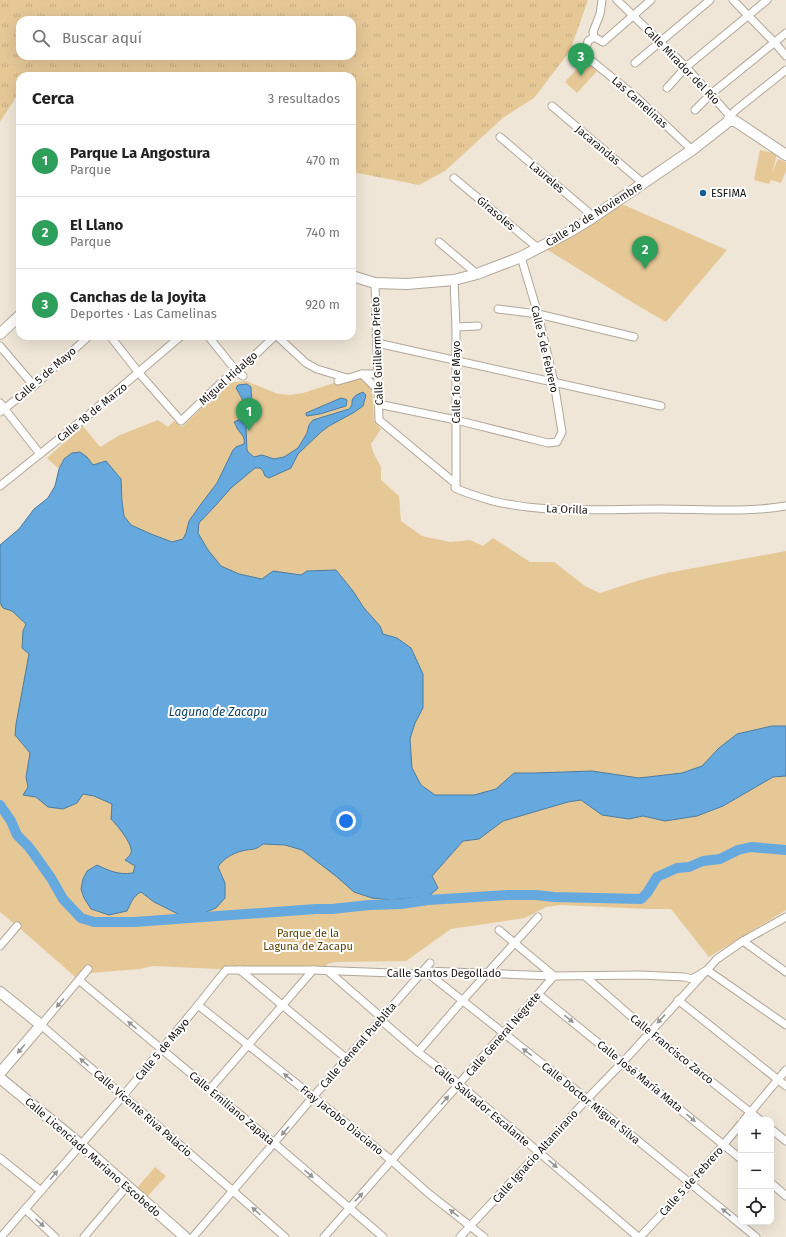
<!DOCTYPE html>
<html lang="es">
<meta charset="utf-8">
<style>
:root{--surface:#fff;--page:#f2f2f2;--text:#222;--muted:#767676;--line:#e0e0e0;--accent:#136194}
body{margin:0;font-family:"Fira Sans",sans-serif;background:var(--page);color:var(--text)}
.controls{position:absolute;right:12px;bottom:12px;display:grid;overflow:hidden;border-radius:8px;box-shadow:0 4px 16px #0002}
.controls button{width:36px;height:36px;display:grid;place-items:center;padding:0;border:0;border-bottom:1px solid var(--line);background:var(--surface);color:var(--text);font:20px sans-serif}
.you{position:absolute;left:346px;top:821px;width:14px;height:14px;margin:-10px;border:3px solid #fff;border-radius:50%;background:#1a73e8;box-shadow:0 0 0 6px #1a73e833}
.badge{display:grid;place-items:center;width:26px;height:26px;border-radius:50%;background:var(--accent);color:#fff;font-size:13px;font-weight:700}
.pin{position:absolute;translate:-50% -33px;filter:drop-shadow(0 1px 2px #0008)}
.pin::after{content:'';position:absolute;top:21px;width:14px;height:12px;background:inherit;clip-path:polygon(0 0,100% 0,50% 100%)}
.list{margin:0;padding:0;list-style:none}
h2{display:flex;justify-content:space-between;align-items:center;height:52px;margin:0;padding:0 16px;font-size:17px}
h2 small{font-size:13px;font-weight:400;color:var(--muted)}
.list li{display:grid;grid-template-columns:26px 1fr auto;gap:12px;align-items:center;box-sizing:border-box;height:72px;padding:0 16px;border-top:1px solid var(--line)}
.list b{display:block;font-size:15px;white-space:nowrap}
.list p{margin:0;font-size:13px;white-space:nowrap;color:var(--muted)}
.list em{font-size:13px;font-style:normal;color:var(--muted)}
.icon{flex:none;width:22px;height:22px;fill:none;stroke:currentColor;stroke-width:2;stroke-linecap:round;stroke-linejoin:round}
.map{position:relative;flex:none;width:786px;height:1237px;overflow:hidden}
.search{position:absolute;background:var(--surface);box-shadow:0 4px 16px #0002;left:16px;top:16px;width:340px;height:44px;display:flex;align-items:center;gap:10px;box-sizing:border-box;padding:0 14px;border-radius:12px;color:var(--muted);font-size:15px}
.panel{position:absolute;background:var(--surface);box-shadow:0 4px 16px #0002;left:16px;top:72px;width:340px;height:268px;border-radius:12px}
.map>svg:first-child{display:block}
</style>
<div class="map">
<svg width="786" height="1237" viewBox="0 0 786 1237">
<defs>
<pattern id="grass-tufts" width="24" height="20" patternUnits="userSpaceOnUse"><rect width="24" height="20" fill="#e6c897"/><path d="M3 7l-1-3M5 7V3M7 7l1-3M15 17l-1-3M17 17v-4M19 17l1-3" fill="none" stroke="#c5ab81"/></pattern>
</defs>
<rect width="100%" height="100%" fill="#efe6d7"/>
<path fill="url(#grass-tufts)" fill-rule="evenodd" d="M0 0H588L570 51 534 98 504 117 445 171 419 185 352 172V76H37L32 73 29 76H20V91L0 122ZM20 20H352V56H20Z"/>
<g fill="#e6c897">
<polygon points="585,60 597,71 577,93 565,82"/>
<polygon points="760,150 777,154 772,173 778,159 786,162 786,171 781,183 771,180 769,184 754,180"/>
<polygon points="617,202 727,250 666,322 635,304 543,247"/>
<polygon points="359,375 372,388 374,421 381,429 371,444 373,452 381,467 381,480 399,496 401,521 422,536 450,542 470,540 483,546 493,538 530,562 554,562 585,586 600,593 640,580 667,573 786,551 786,910 709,957 671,909 647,909 561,905 546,907 525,918 451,929 406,961 335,962 327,964 327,967 240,970 152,966 140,969 90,973 88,970 80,981 17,926 0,912 0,545 19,529 34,509 48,498 55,486 59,469 47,458 83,426 100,447 120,435 158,420 168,427 174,421 182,427 228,383 246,381 278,394 290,395 303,393"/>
<polygon points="155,1167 166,1176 147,1197 137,1188"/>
</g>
<g fill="#65a9de" stroke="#4d7ca0">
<path d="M247 384 251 387C251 395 254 406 247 411L248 422 246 429 247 450 248 452 254 457 262 455 274 459 284 457 298 448 307 433 309 425 313 420 349 409 352 405C351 397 356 395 363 392L366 395 363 406 353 413 329 426 321 432 298 454 291 468 269 478 265 476 263 471 260 468H255L231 488 216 505 199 523 198 533 208 550 221 566 239 574 262 579 273 571 301 575 307 571 336 570 353 591 364 608 380 626 383 634 397 638 411 648 423 674V708L415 723 410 739 412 768 421 785 435 795H474L496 789 514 773H535L592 771 639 778 682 773 702 766 719 748 737 734 772 726H786V776L773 777 723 806 697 816 665 821 643 816 629 819 602 815 581 800 568 802 503 821 479 839 463 841 432 876 438 888 429 896 392 900 372 898 354 892 337 877 302 850 285 845 263 844C253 852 252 848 242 851 233 853 223 859 218 867L225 883V898L216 908 199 915H180L154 902 141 892C133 896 131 903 127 911L109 915 91 909 84 898 81 889 83 879 87 871 97 865C110 871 118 875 133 873L135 866 125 860C127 858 130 856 131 853 134 845 116 824 111 819L112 804 94 796 83 794 77 803 63 809 48 807 36 797 23 795 28 787 26 777 30 753 15 735 16 724 29 654 22 648 23 631 26 624 12 611 3 608 0 603V545L19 529 34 509 48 498 55 486 59 469 64 459 72 453 80 452 87 457 93 465 106 461 121 479 122 501 124 516 131 525 151 534 172 542 183 539 186 533 189 521 201 504 217 483 233 450 236 447 244 444C245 438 243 436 239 431 237 429 236 425 234 422L245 417 247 423C248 409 243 400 236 388L238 385Z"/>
<polygon points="341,398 345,399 347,400 346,406 320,414 307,416 306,415 306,413"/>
</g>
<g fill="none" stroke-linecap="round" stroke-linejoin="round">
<polyline stroke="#65a9de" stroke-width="10" points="0,805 11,821 17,835 28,846 34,854 51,878 63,899 81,918 94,922 134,922 316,909 332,909 369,905 401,904 428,900 507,895 536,895 554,897 641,899 647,893 657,877 677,868 689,867 703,861 720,859 738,850 751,847 786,850"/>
<defs>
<g id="minor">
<polyline points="617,0 686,67 730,116"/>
<polyline points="651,0 603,42 594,37 588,41 585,53 587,57 636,97 692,150"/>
<polyline points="733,0 775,43 786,56"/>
<polyline points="594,37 593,32 600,14 602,0"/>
<polyline points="635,63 710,0"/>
<polyline points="667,88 686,67 767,0"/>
<polyline points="552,106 644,184"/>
<polyline points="695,110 711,94 786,33"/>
<polyline points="728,118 736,110 786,70"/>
<polyline points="500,137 594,217"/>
<polyline points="454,178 539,249"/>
<polyline points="439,242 477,274"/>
<polyline points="454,280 456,327 456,484"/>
<path d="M375 283 379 420 456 484 455 488C468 494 479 497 493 501 547 514 604 509 659 509 701 509 744 513 786 506"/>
<polyline points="498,309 538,314 634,337"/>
<polyline points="456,327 478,326"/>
<polyline points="110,336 139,373 181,421 225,379 237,372 275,336"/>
<polyline points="208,336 237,372 243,376"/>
<polyline points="277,336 306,363 317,369 347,378"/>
<polyline points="377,343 661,406"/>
<polyline points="0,346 34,386"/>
<polyline points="362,374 378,390"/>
<polyline points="338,381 362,374 377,374"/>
<polyline points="0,403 40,454"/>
<polyline points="378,404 456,420 548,443 557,442 562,432 554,382 538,314 521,257"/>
<polyline points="0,412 34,386 89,336"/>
<polyline points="0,486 85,418 181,336"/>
<polyline points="743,941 786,972"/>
<polyline points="0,946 17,926"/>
<polyline points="88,969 41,1025 233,1191 285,1237"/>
<polyline points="240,970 347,1059"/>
<polyline points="707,970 786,1025"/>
<polyline points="328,971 382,1018 383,1022 418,1052 459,1084 638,1237"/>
<polyline points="425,971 587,1099 756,1237"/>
<polyline points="585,976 649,1032 760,1120"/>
<polyline points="80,981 274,1143 383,1237"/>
<polyline points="538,994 741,1159"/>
<polyline points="678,1000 786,1086"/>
<polyline points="198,1005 351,1127 392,1161 428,1193 484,1237"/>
<polyline points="418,1052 463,1000 538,917"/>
<polyline points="210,1089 313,970"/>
<polyline points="744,1120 786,1070"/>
<polyline points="771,1129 786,1141"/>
<polyline points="0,1158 41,1191"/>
<polyline points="771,1183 786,1196"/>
<polyline points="25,1209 55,1237"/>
<polyline points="1,1237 123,1096 198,1005 226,970 313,970 420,974 425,971 554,976 640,975 684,977 692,979 707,970"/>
<polyline points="84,1237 127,1186"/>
<polyline points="193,1237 274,1143 313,1097 430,963"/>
<polyline points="324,1237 554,976 499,930"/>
<polyline points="460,1237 539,1152 587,1099 623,1062 717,959 743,941 786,917"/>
<polyline points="640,1237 691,1183 741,1124"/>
</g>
<g id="secondary">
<polyline points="352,276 375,283 407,284 454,280 477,274 521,257 571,231 589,220 692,150 729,121 735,121 786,155"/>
<polyline points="0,334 20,315"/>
<polyline points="0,992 41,1025 0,1073"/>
<polyline points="0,1078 80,1144 185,1237"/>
</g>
</defs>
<use href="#minor" stroke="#b0a799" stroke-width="9"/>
<use href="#secondary" stroke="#b0a799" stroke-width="12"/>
<use href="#minor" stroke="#fff" stroke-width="7"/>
<use href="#secondary" stroke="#fff" stroke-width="10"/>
</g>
<defs><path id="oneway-solid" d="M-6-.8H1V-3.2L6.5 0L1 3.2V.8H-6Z"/></defs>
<g fill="#969593">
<use href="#oneway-solid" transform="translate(60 1003) rotate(131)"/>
<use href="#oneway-solid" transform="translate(569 1019) rotate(39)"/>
<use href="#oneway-solid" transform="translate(661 1019) rotate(133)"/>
<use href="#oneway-solid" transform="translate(132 1025) rotate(-140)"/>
<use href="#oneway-solid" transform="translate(21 1049) rotate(131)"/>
<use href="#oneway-solid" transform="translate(527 1052) rotate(-142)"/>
<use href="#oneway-solid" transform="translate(84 1062) rotate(-139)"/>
<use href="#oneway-solid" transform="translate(288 1077) rotate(-141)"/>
<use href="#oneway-solid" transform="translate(445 1100) rotate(-49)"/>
<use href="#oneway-solid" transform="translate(691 1118) rotate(39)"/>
<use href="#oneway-solid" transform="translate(285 1131) rotate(130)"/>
<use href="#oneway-solid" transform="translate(553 1164) rotate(41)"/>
<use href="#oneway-solid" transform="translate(309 1174) rotate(41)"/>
<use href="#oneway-solid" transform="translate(54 1175) rotate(-50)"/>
<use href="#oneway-solid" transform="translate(359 1197) rotate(-47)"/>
<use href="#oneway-solid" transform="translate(256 1211) rotate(-138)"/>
<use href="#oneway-solid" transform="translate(726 1212) rotate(-141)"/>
<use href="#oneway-solid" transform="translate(454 1213) rotate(-143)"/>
<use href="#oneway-solid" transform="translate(40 1223) rotate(42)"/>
</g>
<circle fill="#136194" stroke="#fff" stroke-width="1.5" cx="703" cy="193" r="4"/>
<g text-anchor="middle" stroke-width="4" stroke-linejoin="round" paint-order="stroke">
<g font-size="11" fill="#16130e" stroke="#fff">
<text transform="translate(682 65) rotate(46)" y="4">Calle Mirador del Río</text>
<text transform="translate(640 102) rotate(42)" y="4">Las Camelinas</text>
<text transform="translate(598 145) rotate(40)" y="4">Jacarandas</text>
<text transform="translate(547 177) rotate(40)" y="4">Laureles</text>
<text transform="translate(496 213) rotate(40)" y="4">Girasoles</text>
<text transform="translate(594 214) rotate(-32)" y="4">Calle 20 de Noviembre</text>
<text transform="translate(545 349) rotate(77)" y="4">Calle 5 de Febrero</text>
<text transform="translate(377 351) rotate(-92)" y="4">Calle Guillermo Prieto</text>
<text transform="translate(45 374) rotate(-41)" y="4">Calle 5 de Mayo</text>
<text transform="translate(228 378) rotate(-42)" y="4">Miguel Hidalgo</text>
<text transform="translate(456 382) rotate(-90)" y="4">Calle 1o de Mayo</text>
<text transform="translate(92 412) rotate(-39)" y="4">Calle 18 de Marzo</text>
<text transform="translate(567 509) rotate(2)" y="4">La Orilla</text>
<text x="444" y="977">Calle Santos Degollado</text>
<text transform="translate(503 1034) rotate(-49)" y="4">Calle General Negrete</text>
<text transform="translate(358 1045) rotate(-49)" y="4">Calle General Pueblita</text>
<text transform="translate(162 1049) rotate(-50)" y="4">Calle 5 de Mayo</text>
<text transform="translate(672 1049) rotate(39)" y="4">Calle Francisco Zarco</text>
<text transform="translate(640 1076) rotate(39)" y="4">Calle José María Mata</text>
<text transform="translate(591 1103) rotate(39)" y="4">Calle Doctor Miguel Silva</text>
<text transform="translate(482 1105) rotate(40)" y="4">Calle Salvador Escalante</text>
<text transform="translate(232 1108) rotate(40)" y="4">Calle Emiliano Zapata</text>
<text transform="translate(143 1113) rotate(41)" y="4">Calle Vicente Riva Palacio</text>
<text transform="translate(342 1120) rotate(39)" y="4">Fray Jacobo Diaciano</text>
<text transform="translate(535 1156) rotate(-48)" y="4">Calle Ignacio Altamirano</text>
<text transform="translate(93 1157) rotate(41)" y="4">Calle Licenciado Mariano Escobedo</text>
<text transform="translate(691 1181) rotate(-48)" y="4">Calle 5 de Febrero</text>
</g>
<g font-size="11" fill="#16130e" stroke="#fff" text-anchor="start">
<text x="711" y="197">ESFIMA</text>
</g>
<g font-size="11" fill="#5b3f00" stroke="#fff">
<text x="308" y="937">Parque de la<tspan x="308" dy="13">Laguna de Zacapu</tspan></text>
</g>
<g font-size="12" font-style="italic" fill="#0a4063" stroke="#fff">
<text x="218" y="716">Laguna de Zacapu</text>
</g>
</g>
</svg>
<div class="controls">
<button>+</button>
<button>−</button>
<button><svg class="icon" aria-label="locate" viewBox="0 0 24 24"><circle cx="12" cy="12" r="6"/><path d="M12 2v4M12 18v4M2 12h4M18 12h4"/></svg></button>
</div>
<div class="you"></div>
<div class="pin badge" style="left:249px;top:431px;background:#2e9e5b">1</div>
<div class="pin badge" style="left:645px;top:269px;background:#2e9e5b">2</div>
<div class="pin badge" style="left:581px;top:76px;background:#2e9e5b">3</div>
<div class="search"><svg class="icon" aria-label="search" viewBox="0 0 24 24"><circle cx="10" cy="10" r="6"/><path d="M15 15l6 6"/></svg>Buscar aquí</div>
<section class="panel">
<h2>Cerca<small>3 resultados</small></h2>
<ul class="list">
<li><span class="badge" style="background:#2e9e5b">1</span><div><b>Parque La Angostura</b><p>Parque</p></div><em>470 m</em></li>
<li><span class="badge" style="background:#2e9e5b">2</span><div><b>El Llano</b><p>Parque</p></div><em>740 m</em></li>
<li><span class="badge" style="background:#2e9e5b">3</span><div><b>Canchas de la Joyita</b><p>Deportes · Las Camelinas</p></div><em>920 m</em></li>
</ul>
</section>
</div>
